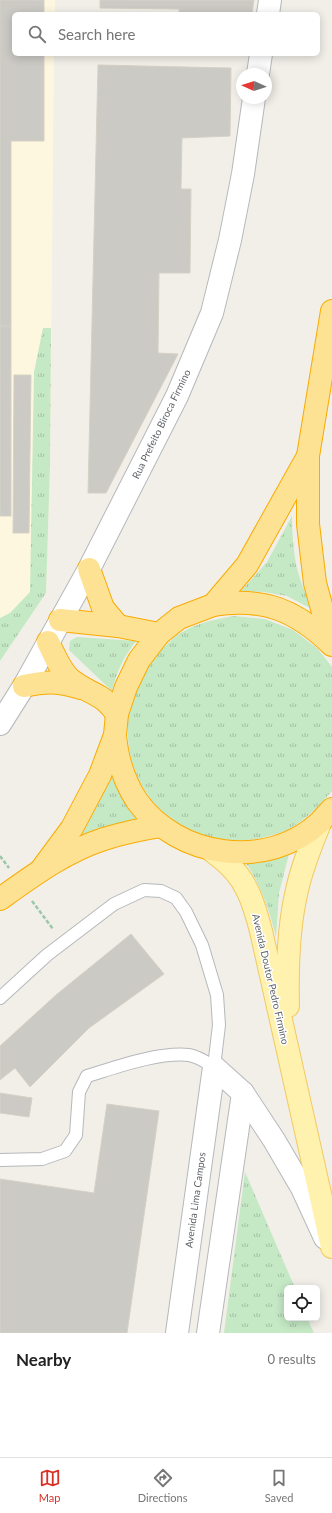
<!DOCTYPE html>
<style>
:root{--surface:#fff;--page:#f6f6f6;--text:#222;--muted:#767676;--line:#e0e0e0;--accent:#d93025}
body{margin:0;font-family:Lato,sans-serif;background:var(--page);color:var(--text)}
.controls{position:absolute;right:12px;bottom:12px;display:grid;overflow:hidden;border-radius:6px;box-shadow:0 2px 10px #0003}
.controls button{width:36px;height:36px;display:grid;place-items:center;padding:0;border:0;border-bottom:1px solid var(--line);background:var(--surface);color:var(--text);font:20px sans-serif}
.compass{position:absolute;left:236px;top:68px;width:36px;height:36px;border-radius:50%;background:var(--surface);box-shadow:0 2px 10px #0003;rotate:273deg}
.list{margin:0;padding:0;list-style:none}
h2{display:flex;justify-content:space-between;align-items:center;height:52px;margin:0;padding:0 16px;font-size:17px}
h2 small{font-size:13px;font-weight:400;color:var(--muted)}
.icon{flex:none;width:22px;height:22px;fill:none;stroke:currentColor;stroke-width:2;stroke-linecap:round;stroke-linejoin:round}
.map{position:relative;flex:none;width:332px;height:1333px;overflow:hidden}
.search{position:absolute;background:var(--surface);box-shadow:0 2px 10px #0003;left:12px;right:12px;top:12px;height:44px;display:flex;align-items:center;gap:10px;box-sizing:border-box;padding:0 14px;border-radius:6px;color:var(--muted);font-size:15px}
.sheet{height:124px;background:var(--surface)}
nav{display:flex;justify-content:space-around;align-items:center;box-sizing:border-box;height:56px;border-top:1px solid var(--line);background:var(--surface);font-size:11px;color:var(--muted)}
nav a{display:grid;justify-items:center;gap:2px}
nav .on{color:var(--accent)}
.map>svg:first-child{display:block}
</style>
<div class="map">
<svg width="332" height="1333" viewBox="0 0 332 1333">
<defs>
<pattern id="grass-tufts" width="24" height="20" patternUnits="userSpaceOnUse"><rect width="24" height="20" fill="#c5e8c5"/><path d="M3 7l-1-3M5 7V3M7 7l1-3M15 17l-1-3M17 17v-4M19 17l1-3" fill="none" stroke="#a3c0a4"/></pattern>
</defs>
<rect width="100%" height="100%" fill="#f1efe8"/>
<polygon fill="#fef7e0" points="0,0 55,0 55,14 14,14 14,54 54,54 50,466 46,593 0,661"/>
<g fill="url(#grass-tufts)">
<polygon points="43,328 51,328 50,466 46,593 0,661 0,618 10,613 30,592 34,372"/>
<path d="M292 516C292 532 293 548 296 564 299 579 306 594 312 609L287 596 264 592 241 591 267 562Z"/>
<path d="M234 616 265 619 293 630 318 649 332 667V791C318 807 308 818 289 829 284 832 278 833 272 835 229 849 179 835 150 798 115 751 122 683 166 645 170 642 173 638 177 635 196 623 213 620 234 616Z"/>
<path d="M77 637 136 641C123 658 117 671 112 691L69 650 70 641Z"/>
<path d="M111 767C119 794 124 802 143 821L68 846Z"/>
<path d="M289 854 279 893 276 937C270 911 261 886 246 863L266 861Z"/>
<polygon points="245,1172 295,1288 287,1288 287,1318 307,1318 314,1333 224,1333"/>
</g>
<g fill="#cccac5" stroke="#d6d1c6">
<polygon points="0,0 44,0 44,14 14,14 14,54 44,54 44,141 11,141 11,326 0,326"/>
<polygon points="100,0 254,0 252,14 179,14 179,9 100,8"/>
<polygon points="98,65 231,68 230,136 182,138 181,189 191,189 190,273 159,273 158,353 178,354 106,493 88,493"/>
<rect x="0" y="326" width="11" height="190"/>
<polygon points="14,375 31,375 29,533 13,533"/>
<polygon points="131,934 164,974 89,1028 30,1087 15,1068 0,1080 0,1046 56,995"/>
<polygon points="0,1093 32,1098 29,1117 0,1113"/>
<polygon points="107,1104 159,1111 127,1333 0,1333 0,1179 94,1193"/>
</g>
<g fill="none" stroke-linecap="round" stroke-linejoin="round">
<defs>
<path id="lane" d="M0 998 47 955 114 904 144 890 161 891 176 898 186 912 202 945 217 995 219 1025 214 1067C206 1062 197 1056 189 1055 157 1052 117 1067 87 1076L79 1092 76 1135 65 1151 42 1159 0 1160"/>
<g id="street">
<polyline points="268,14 270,0"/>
<polyline points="258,74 261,54"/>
<polyline points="0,724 24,686 89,569 177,396 212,313 230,240 243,174 254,98"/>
<polyline points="214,1067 243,1093 274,1140 302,1188 325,1238"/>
<polyline points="177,1333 214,1067"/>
<polyline points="208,1333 243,1093"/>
</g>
<g id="primary">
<path d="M211 850C217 855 224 860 230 866 248 883 255 908 261 931L332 1247"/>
<path d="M288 1006C287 968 288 928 297 890 302 867 311 845 320 823"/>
</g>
<g id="highway">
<polyline points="332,311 308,456 308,524 315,583 332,645"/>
<polyline points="89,569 103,608 118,626"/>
<path d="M213 605C264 597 295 610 331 644"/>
<polyline points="60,620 118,626 159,634"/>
<path d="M48 642C54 654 60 670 70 679 79 687 90 691 100 697 107 701 112 707 117 714"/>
<path d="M24 686C46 681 59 681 81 688"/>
<path d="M115 735C117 759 124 781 137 801 178 858 267 871 320 822 324 818 328 813 332 809"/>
<polyline points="41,870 72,828 100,775 115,735 117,714 126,687 139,660 159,634 179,618 213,605 247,565 308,456"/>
<path d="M0 899C32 876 66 851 104 839 123 833 142 829 161 826"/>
</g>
</defs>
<use href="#lane" stroke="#b5b8bc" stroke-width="14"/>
<use href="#street" stroke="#b5b8bc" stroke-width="24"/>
<use href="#primary" stroke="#f2c960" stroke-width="24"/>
<use href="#highway" stroke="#f9ab00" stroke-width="24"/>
<g stroke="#9cc7a9" stroke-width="2.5" stroke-dasharray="4 2" stroke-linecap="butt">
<polyline points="0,856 9,868"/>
<polyline points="32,901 53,929"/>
</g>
<use href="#lane" stroke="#fff" stroke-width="12"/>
<use href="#street" stroke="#fff" stroke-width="22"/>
<use href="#primary" stroke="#fff2af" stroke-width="22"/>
<use href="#highway" stroke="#fde293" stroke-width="22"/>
</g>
<g text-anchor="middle" stroke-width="3" stroke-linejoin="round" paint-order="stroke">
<g font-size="10" fill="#5f6368" stroke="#fff">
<text transform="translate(161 424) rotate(-64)" y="4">Rua Prefeito Biroca Firmino</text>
<text transform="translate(271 979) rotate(77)" y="4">Avenida Doutor Pedro Firmino</text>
<text transform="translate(195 1200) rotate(-82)" y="4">Avenida Lima Campos</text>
</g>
</g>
</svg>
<div class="controls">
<button><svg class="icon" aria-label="locate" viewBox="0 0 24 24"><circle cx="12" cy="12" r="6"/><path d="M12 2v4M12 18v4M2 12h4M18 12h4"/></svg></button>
</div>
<svg class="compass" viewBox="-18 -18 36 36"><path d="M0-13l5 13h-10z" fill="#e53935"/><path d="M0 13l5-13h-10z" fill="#767676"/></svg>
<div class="search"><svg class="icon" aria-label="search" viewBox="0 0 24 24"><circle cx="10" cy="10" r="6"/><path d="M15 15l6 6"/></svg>Search here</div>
</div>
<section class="sheet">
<h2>Nearby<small>0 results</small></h2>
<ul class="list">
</ul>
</section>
<nav>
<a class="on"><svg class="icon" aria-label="map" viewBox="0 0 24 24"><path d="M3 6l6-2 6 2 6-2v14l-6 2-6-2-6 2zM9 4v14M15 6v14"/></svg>Map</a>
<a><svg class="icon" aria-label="directions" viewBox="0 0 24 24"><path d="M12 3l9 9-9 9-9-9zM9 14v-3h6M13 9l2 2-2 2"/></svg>Directions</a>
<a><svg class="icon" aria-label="saved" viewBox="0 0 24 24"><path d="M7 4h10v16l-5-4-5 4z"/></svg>Saved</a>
</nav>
